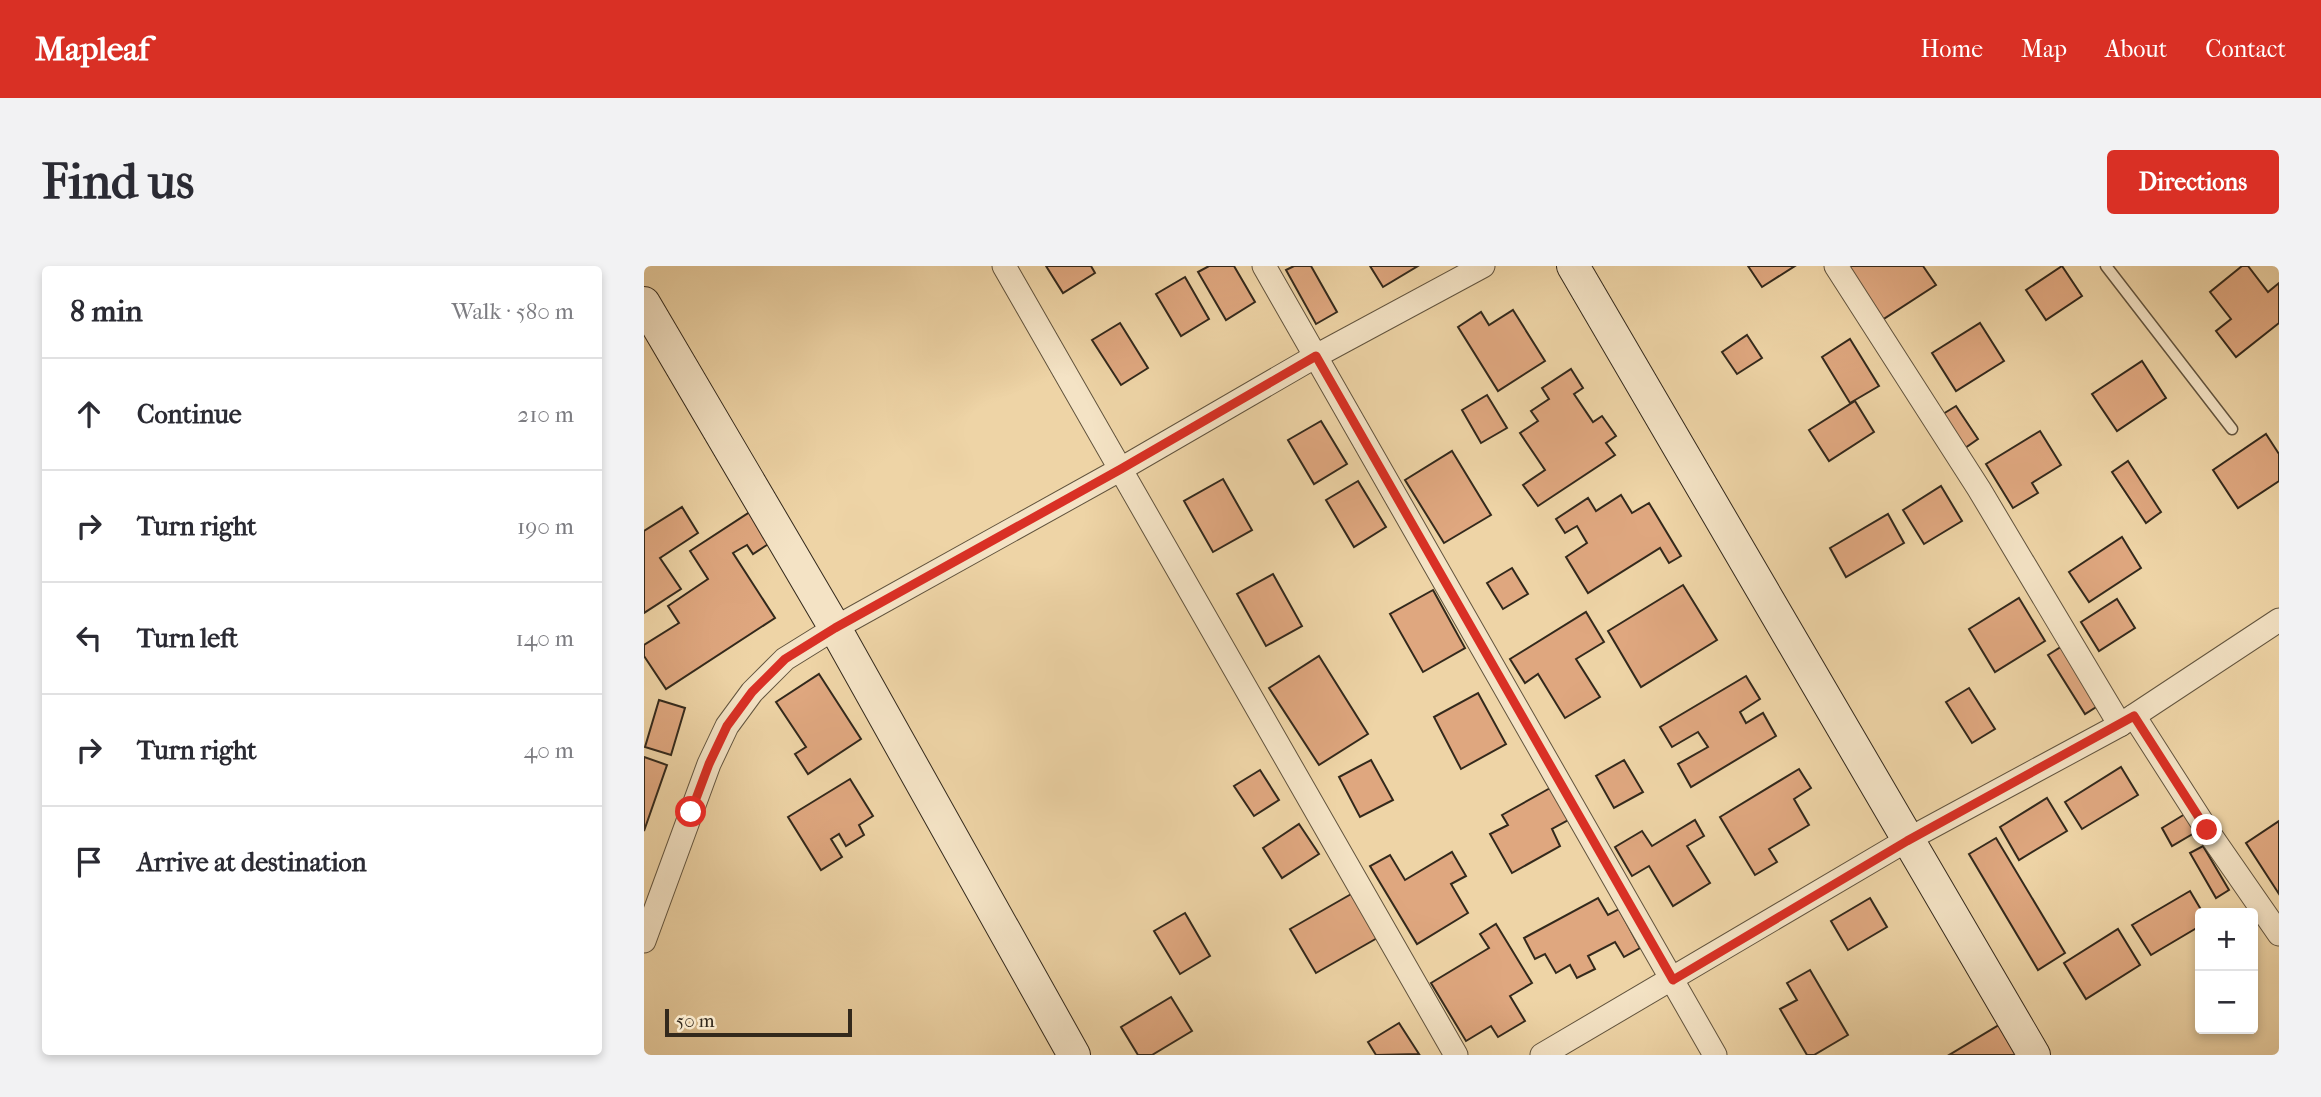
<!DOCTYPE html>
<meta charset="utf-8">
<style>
:root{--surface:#fff;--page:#f2f2f3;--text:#2b2b33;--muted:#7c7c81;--line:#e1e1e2;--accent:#d93025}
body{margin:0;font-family:"IM FELL French Canon",serif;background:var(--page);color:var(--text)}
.controls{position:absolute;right:21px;bottom:21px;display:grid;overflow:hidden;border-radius:7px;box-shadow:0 4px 10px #0003}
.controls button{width:63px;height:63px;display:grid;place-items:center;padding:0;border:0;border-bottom:2px solid var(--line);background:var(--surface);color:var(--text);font:35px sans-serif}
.scale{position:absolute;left:21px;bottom:18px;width:187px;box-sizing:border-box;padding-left:7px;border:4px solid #33291c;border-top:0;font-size:19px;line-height:24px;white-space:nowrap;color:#33291c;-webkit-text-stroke:5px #f4e3c5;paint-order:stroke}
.stop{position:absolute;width:21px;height:21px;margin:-16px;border:5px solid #d93025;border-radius:50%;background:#fff}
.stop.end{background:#d93025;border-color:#fff;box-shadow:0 2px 7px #0008}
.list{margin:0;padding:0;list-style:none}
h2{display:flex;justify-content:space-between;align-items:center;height:91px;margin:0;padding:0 28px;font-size:30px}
h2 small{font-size:23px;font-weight:400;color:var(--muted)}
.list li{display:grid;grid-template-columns:46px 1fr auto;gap:21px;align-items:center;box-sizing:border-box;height:112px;padding:0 28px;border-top:2px solid var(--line)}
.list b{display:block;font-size:26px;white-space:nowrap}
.list em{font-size:23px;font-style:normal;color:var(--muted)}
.icon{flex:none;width:38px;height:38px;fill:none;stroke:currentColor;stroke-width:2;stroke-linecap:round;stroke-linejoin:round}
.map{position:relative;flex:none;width:1635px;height:789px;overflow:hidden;border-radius:7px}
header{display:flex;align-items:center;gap:42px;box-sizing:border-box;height:98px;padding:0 35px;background:var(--accent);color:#fff}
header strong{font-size:33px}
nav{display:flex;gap:38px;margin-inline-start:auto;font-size:24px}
.intro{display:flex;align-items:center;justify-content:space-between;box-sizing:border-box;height:168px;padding:0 42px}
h1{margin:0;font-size:49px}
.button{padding:18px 32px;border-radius:7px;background:var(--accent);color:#fff;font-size:24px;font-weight:700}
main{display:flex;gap:42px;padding:0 42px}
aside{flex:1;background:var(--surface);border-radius:7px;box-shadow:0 4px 10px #0003}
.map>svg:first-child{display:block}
</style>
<header>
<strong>Mapleaf</strong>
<nav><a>Home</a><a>Map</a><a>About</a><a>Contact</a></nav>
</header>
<div class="intro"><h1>Find us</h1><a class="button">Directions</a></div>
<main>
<aside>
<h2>8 min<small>Walk · 580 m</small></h2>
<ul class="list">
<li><svg class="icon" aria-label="ahead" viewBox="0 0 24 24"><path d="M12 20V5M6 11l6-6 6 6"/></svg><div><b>Continue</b></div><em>210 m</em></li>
<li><svg class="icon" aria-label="right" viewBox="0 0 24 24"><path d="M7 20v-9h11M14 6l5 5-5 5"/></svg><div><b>Turn right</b></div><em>190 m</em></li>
<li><svg class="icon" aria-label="left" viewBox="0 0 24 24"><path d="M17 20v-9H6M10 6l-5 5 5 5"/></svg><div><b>Turn left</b></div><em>140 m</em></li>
<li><svg class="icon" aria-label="right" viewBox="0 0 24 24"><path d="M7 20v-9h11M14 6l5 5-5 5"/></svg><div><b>Turn right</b></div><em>40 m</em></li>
<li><svg class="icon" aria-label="arrive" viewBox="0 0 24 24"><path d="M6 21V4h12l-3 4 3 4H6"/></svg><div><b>Arrive at destination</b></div></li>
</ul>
</aside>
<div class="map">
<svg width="1635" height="789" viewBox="0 0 1635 789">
<rect width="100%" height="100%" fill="#eed4a6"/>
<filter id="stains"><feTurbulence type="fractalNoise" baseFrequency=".00286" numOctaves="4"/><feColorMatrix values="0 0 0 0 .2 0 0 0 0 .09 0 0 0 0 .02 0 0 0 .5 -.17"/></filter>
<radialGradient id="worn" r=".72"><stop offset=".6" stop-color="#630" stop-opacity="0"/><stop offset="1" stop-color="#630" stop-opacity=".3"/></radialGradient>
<g fill="#dfa77f" stroke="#33291c" stroke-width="2">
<polygon points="402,0 447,0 451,7 419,27"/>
<polygon points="565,0 590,0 611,36 582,54 554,6"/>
<polygon points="650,0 667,0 693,46 672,58 642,4"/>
<polygon points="726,0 774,0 739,21"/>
<polygon points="1104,0 1151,0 1118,21"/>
<polygon points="1207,0 1279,0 1292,19 1238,54 1204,2"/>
<polygon points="1418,0 1438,30 1402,54 1382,24"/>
<polygon points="1598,0 1604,0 1624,26 1635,17 1635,57 1592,91 1572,65 1587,53 1566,26"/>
<polygon points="541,11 565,53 537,70 512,28"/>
<polygon points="869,44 901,95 854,125 814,61 837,46 845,59"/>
<polygon points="476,57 504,102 477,119 448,74"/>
<polygon points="1336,57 1360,95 1312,125 1288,87"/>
<polygon points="1103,69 1118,92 1093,108 1078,86"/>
<polygon points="1206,73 1235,120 1206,137 1178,91"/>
<polygon points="1498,95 1522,132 1473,165 1448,128"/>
<polygon points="927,103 939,122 930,128 949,156 958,150 972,170 962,177 971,189 894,240 879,219 901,204 876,167 894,155 887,145 905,133 898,122"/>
<polygon points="843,129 863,162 837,177 818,144"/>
<polygon points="1211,135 1230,166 1185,195 1165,164"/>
<polygon points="1312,140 1334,173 1321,182 1299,148"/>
<polygon points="677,155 703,198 670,218 644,174"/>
<polygon points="1396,165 1417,199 1388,217 1394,227 1369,242 1342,198"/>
<polygon points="1622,168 1635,188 1635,215 1594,242 1569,204"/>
<polygon points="808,185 847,249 800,277 761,214"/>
<polygon points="1484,195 1517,246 1502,257 1468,206"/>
<polygon points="579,213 608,264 569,286 540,235"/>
<polygon points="714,215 742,261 710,281 682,234"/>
<polygon points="1297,220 1318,255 1280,278 1259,244"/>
<polygon points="977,229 988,247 1005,237 1037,290 1025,297 1016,282 944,327 922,291 943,277 933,260 921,267 912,253 944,232 952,245"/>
<polygon points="38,241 54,267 16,292 37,323 0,347 0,265"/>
<polygon points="109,244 129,275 109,288 103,279 89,287 131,352 22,423 0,390 0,379 35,357 24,340 64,313 46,285"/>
<polygon points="1244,248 1260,277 1202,311 1186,282"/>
<polygon points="1478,271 1497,302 1445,336 1425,306"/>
<polygon points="868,302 884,328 859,343 843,317"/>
<polygon points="629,308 658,360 622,380 593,328"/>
<polygon points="1039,319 1073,374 997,421 964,365"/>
<polygon points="789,324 821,382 779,406 746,348"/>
<polygon points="1375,332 1401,375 1351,406 1325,363"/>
<polygon points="1473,333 1491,362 1455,385 1437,356"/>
<polygon points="942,346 960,376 932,393 956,431 921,452 894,408 881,417 866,393"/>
<polygon points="1420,379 1457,438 1441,448 1404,389"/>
<polygon points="675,390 724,468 675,499 625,422"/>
<polygon points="175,408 217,473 164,508 151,488 162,481 132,436"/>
<polygon points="1102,410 1116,433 1096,446 1102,457 1119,447 1132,470 1047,521 1034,498 1064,481 1054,466 1028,481 1016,461"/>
<polygon points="1325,422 1351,463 1328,477 1302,436"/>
<polygon points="834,427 862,478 817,503 790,451"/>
<polygon points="15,434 41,442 27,489 1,481"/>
<polygon points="0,491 23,499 0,565"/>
<polygon points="727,494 749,534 716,551 695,511"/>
<polygon points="980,494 999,526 970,542 952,510"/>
<polygon points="1477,501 1494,529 1438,563 1421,536"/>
<polygon points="1155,503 1167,522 1150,533 1165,559 1125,583 1133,596 1111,609 1076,551"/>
<polygon points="616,504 635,534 610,550 590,520"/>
<polygon points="206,513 229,550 215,559 220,569 202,580 195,568 187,573 198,591 177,604 144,551"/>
<polygon points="908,521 926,553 908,563 916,580 868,607 846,568 864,559 858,549"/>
<polygon points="1403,532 1423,565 1375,594 1356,561"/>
<polygon points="1541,548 1552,566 1528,580 1518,562"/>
<polygon points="1051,554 1060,570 1043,580 1066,617 1029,640 1005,600 988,610 971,581 998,565 1008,580"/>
<polygon points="1635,555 1635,628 1602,577"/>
<polygon points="655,558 675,588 638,612 619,582"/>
<polygon points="1352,572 1421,687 1394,704 1325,588"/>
<polygon points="1559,580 1585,624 1572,632 1546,587"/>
<polygon points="808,586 822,610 807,618 824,647 773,678 726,600 746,589 761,614"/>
<polygon points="1546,625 1559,647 1556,647 1556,660 1507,689 1488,659"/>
<polygon points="709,627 735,671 672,707 646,663"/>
<polygon points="954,632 964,649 975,643 996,682 980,691 971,676 944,690 951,703 933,712 926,699 912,707 901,688 891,693 880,672"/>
<polygon points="1226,632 1243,661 1204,684 1187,655"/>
<polygon points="541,647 566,690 536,708 510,665"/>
<polygon points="852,658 888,717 866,730 881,755 854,771 847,760 822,775 787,717 845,682 836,668"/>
<polygon points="1474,663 1496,699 1442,733 1420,697"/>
<polygon points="1166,704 1204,769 1170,789 1163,789 1136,743 1153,734 1143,717"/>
<polygon points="527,731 548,765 508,789 494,789 477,761"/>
<polygon points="755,757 775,788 732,789 724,776"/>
<polygon points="1355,759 1372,789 1305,789"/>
</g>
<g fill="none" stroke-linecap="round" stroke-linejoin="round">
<defs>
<polyline id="lane" points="1462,0 1588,163"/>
<g id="street">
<polyline points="360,0 812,789"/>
<polyline points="620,0 1071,789"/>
<polyline points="1192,0 1335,223 1476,459"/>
<polyline points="1490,450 1563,564 1635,668"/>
<polyline points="0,675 65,498 83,460 108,426 141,393 191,362 477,203 672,90 839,0"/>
<polyline points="898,789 1263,574 1476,459 1635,354"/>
</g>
<g id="secondary">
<polyline points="929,0 1390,789"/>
<polyline points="0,37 191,362 430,789"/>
</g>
</defs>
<use href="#lane" stroke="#62543e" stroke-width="13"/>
<use href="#street" stroke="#62543e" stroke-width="25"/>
<use href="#secondary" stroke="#33291c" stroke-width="34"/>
<use href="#lane" stroke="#f4e3c5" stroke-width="10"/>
<use href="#street" stroke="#f4e3c5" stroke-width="23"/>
<use href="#secondary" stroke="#f4e3c5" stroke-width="32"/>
</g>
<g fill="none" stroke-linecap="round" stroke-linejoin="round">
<polyline stroke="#d93025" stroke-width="9" points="47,546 65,498 83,460 108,426 141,393 191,362 477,203 672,90 1029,714 1263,575 1490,450 1563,564"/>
</g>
<rect width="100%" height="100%" filter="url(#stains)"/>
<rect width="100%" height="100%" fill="url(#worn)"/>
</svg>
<div class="controls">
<button>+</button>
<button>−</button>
</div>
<div class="scale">50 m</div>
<div class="stop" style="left:47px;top:546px"></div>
<div class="stop end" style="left:1563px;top:564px"></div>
</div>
</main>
